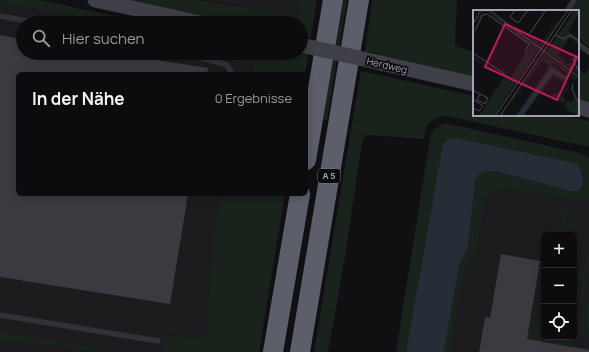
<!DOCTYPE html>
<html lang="de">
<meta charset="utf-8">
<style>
:root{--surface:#0c0c0e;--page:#151517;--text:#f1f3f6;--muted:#9a9b9e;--line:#2c2c2e}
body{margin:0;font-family:Manrope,sans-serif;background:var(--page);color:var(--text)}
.controls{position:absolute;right:12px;bottom:12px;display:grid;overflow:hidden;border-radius:6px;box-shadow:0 2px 10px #0003}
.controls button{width:36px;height:36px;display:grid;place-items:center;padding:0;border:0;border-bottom:1px solid var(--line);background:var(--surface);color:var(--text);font:20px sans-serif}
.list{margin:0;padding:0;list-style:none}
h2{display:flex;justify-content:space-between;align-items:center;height:52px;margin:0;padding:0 16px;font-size:17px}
h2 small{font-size:13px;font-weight:400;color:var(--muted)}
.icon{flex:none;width:22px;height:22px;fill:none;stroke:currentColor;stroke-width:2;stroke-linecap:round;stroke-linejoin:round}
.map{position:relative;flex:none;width:589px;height:352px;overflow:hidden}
.search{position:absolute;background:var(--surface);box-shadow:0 2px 10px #0003;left:16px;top:16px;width:292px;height:44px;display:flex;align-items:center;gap:10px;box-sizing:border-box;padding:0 14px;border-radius:22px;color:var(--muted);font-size:15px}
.panel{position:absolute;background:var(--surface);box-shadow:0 2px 10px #0003;left:16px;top:72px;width:292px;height:124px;border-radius:6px}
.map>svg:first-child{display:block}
</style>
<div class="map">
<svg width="589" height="352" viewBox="0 0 589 352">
<rect width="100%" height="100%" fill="#101012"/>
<g fill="#1c1c1f" fill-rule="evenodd">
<polygon points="204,0 301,0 298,15"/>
<polygon points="0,2 110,23 23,23 23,53 202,53 255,67 249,74 18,74 18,194 220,194 213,237 205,339 165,335 162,352 0,352"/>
<path d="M499 188H505L589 202V352H450L464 269 476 253 485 200 488 194 493 190ZM544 235H574V337H544Z"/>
</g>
<g fill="#1a221c">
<polygon points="0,0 40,0 147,23 110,23 0,2"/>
<polygon points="118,0 199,0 298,15 301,0 317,0 305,74 249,74 255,67 202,53 283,53 298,57 299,53 301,53 301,23 226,23"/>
<polygon points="344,0 347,0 327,120 323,120"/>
<polygon points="372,0 457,0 455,46 474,52 474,78 370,52 365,52"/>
<polygon points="578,0 589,0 589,47 578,38 578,11 570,11"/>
<polygon points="578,68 585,74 589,69 589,104 578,102"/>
<path d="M361 71 474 96V115H561L589 121V147L447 116C431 118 426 122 424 139L367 135 364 137 362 142 345 257 328 352H314Z"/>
<path d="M443 124H449L580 153 589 158V202L505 188C495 188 490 191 485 200L476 253 464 269 450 352H444L459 266 468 247 474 192V182L479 174 484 171H495L571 191 445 140 443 143 406 352H396L430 138 433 130Z"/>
<polygon points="220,194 285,194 259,352 162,352 164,335 205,339 213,237"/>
<path d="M561 209C566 209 572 209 574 215L567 214 565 225 573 226 572 229 565 228 564 235H553L554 231 561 232V228L555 226V224H562L564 213 557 212Z"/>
<polygon points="589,245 588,274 589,275 589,278 587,277 584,296 589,297 589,300 574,297 574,295 581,296 584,277 577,276 577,273 584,274 587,255 580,253 581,251 588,252"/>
<polygon points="583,303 589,304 589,330 584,333 578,332"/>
<polygon points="529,325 544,328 544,337 574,337 572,347 527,339"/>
<polygon points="0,332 124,352 99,352 0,339"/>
</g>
<polygon fill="#262d36" points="456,138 578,164 583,179 582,186 577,191 571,191 495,171 484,171 479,174 474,182 474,192 468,247 459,266 444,352 406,352 443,143 448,139"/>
<g fill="#3a3a40">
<polygon points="0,35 23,39 23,53 111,53 208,68 207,74 18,74 18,194 188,194 170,304 0,277"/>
<polygon points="501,254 540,261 527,339 589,350 589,352 479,352 485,317 490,318"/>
</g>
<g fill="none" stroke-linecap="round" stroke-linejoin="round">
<g stroke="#313137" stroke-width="5.5">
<polyline points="567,11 574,0"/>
<polyline points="0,16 38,23"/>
<polyline points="578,44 589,52"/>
<polyline points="183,53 224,64 228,66 232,74"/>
<polyline points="0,315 158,341"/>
</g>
<g stroke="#3f4047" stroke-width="15">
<polyline points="95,0 200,23"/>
<polyline points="381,63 474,84"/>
<polyline points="578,107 589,110"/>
</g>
<g stroke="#5c5e69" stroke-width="20">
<polyline points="306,160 333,0"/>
<polyline points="273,352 300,194"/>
<polyline points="300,352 359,0"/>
</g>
<polyline stroke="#3f4047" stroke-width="15" points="301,45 381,63"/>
</g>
<g text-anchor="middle" stroke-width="3.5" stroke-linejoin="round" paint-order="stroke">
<rect fill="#0b0b0d" stroke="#737582" stroke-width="1" x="318" y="169" width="22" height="14" rx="3"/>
<g font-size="9" font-weight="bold" fill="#a0a3b4">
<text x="329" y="179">A 5</text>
</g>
<g font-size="10" fill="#a0a3b4" stroke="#0b0b0d">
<text transform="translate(387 65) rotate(13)" y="4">Herdweg</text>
</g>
</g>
<g transform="translate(473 10)">
<rect width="106" height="106" fill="#101012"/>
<path d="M10 0H13L30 11 67 36 29 7 68 33 93 0 20 106H6L31 67 0 48V46L31 67 33 64 38 67 56 37H59L13 1 2 14ZM102 0H106V3L95 21 106 29V34L96 28 85 45 95 55 98 52 101 55 106 65 74 41ZM72 43 104 68 102 70 80 53 76 55 69 51 29 106ZM78 54 94 66 95 74 80 66 50 106 80 63 93 69 78 57 42 106ZM91 74 94 75 87 83 88 85 95 76 97 77 89 86 93 89 90 94 77 85 86 83ZM101 87 106 97V106L93 99 94 97 91 95 95 90 99 92Z" fill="#1a221c"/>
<path d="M78 57 93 67V70L80 63 50 106H43Z" fill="#262d36"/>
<path fill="none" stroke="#4a4b53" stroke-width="1" d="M16 0 106 67M42 0 37 7 45 13 55 0M0 14 8 0M2 21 9 6 14 4 56 34 52 42M57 23 73 0M83 25 90 29 97 25 106 31M0 43 32 64M106 45 100 49 106 62M100 74 99 79 106 95M0 80 7 84 15 88 12 94 4 90 7 84M0 89 10 96 6 101 0 98M22 106 95 0M27 106 99 0"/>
<path fill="#c2185b" fill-opacity="0.15" stroke="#c2185b" stroke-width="2" d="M32 14 104 47 84 90 12 57Z"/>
<rect width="106" height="106" fill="none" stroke="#a0a3b4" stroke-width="2"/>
</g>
</svg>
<div class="controls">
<button>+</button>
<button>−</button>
<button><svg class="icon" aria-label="locate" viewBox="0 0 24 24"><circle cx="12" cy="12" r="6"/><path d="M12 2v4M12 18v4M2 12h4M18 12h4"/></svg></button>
</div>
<div class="search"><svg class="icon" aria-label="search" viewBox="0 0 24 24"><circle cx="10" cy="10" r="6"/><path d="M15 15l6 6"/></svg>Hier suchen</div>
<section class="panel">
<h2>In der Nähe<small>0 Ergebnisse</small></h2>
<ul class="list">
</ul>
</section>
</div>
